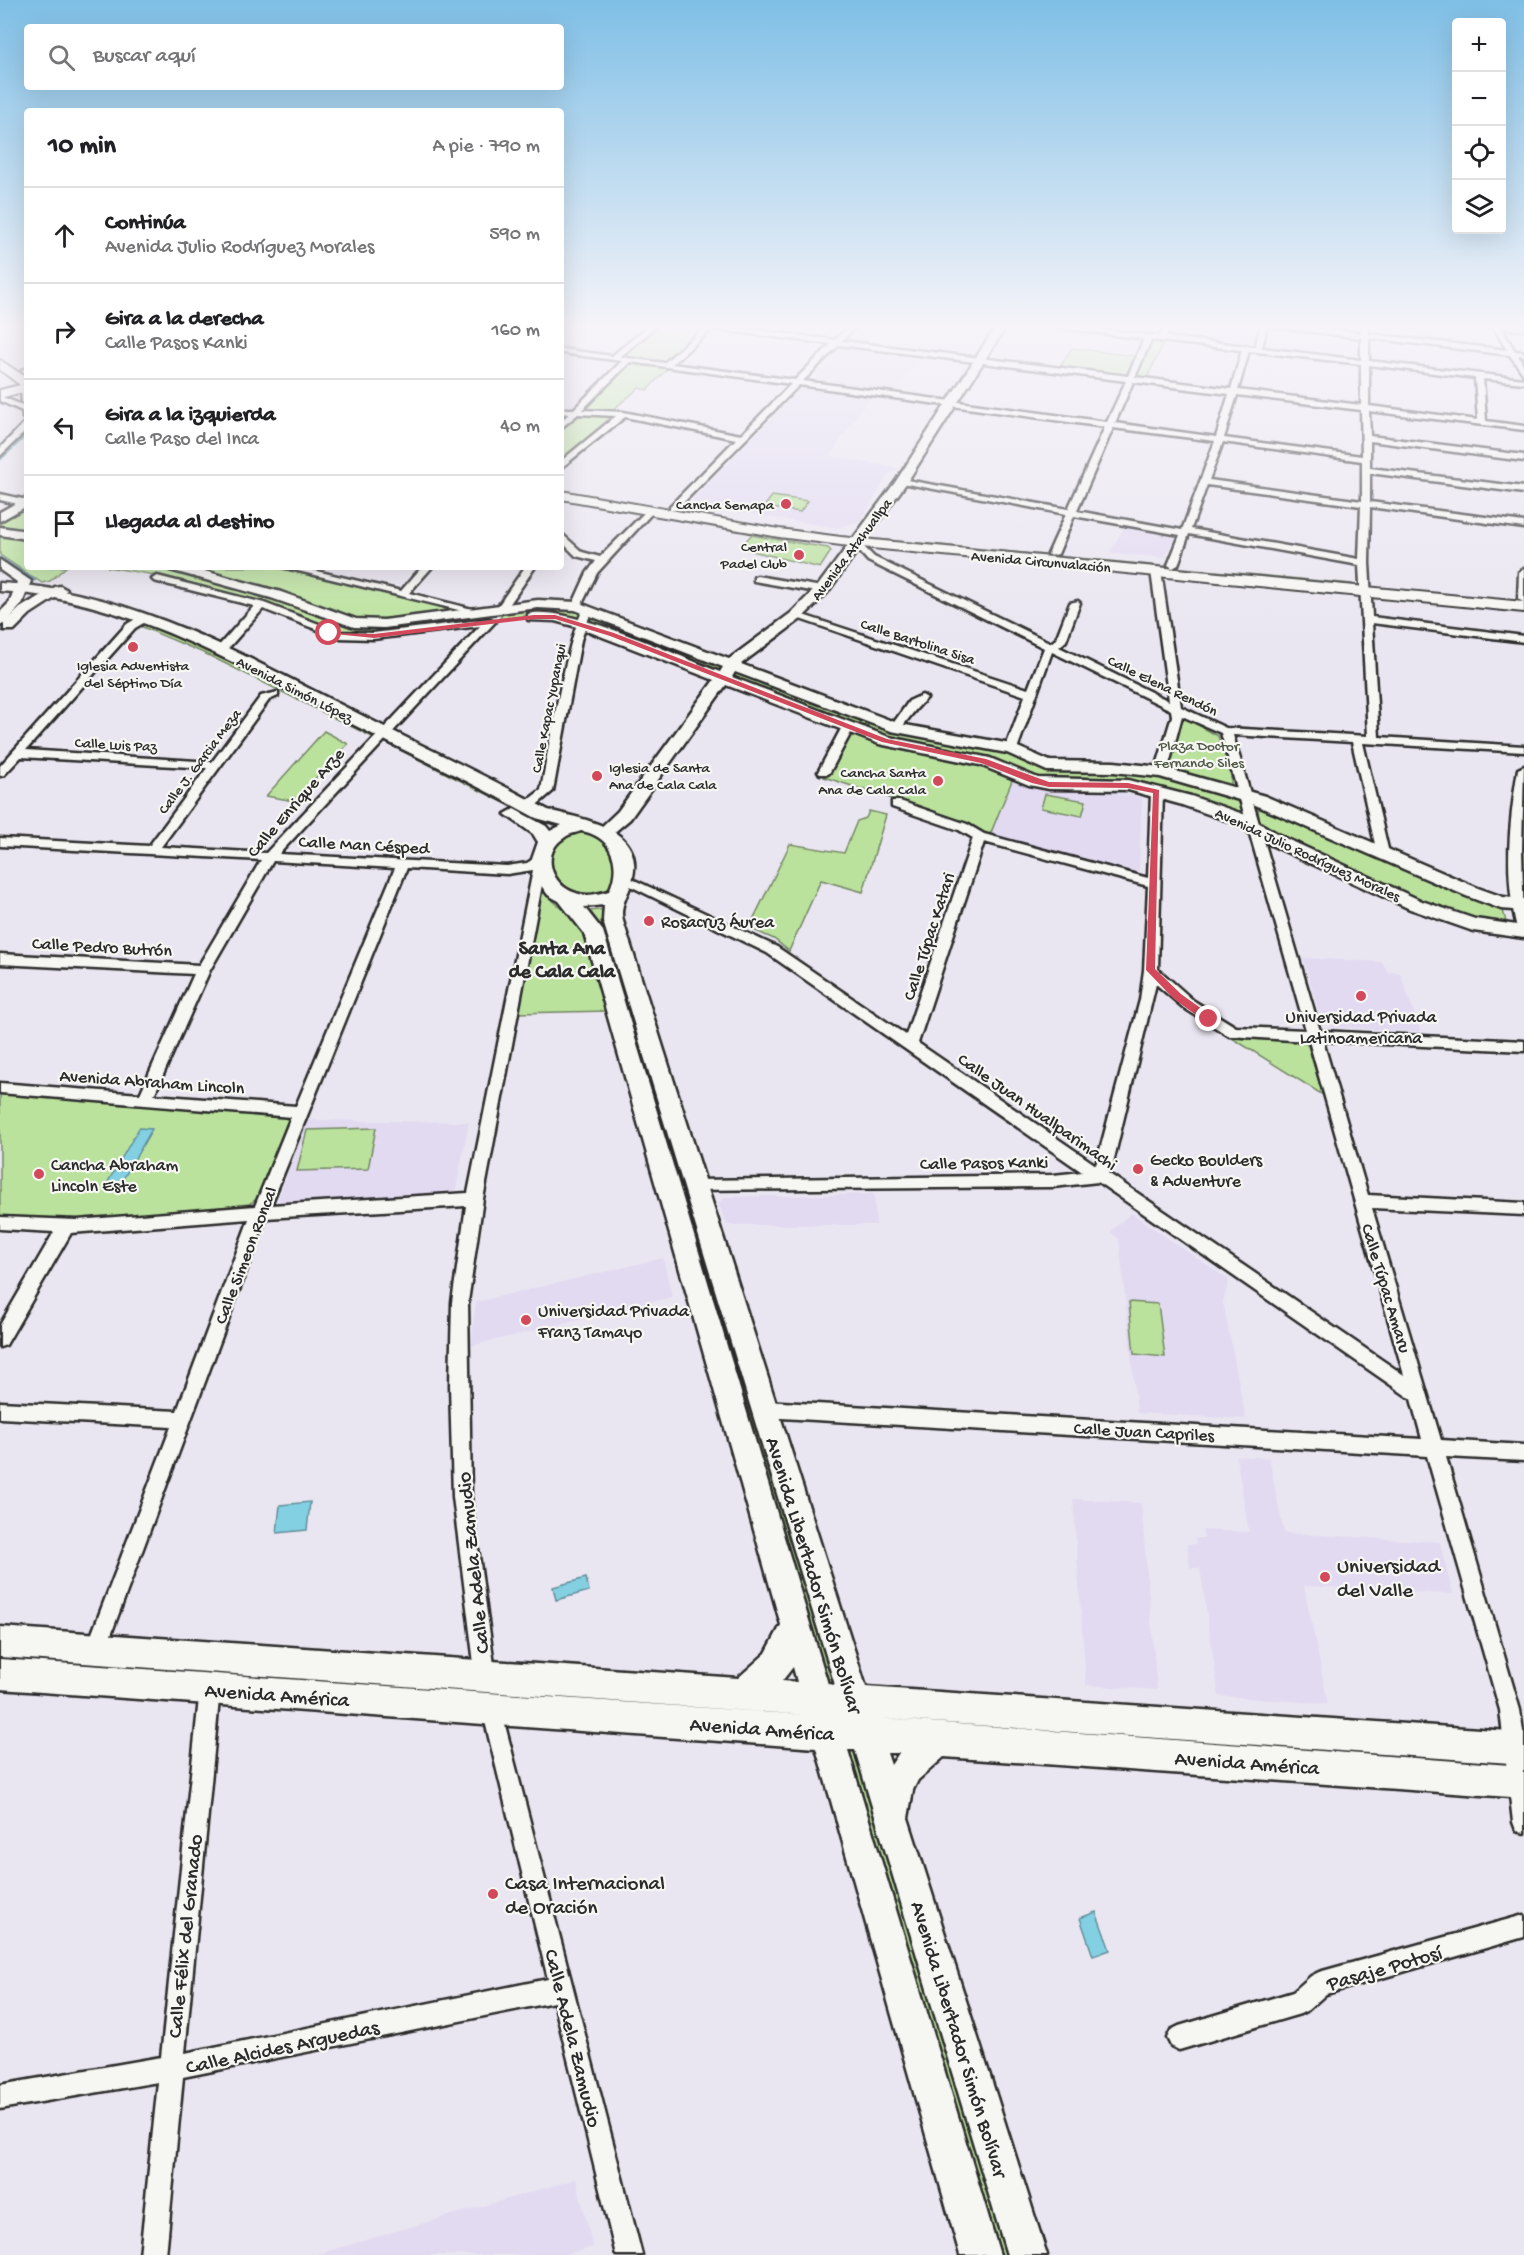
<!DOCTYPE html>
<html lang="es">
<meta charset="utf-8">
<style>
:root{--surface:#fff;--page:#f6f6f6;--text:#202124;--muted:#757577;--line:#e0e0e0}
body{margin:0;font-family:"Gochi Hand",sans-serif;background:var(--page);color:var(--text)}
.controls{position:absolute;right:18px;top:18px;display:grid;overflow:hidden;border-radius:6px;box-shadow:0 6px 24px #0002}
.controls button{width:54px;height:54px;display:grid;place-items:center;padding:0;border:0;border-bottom:2px solid var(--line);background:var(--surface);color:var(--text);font:30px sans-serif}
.stop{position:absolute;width:18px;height:18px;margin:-14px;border:4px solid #d1495b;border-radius:50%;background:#fff}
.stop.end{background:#d1495b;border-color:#fff;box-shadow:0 2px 6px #0008}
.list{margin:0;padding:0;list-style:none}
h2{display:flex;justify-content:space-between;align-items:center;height:78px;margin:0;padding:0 24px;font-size:26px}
h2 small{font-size:20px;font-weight:400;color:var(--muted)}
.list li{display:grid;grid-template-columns:39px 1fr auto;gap:18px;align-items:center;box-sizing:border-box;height:96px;padding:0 24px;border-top:2px solid var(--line)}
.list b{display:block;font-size:22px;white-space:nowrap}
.list p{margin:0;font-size:20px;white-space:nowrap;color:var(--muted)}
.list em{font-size:20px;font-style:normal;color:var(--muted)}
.icon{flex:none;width:33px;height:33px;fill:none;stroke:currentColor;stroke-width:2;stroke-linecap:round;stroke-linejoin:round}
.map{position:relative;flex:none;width:1524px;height:2255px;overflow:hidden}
.search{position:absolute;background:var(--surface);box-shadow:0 6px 24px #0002;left:24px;top:24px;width:540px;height:66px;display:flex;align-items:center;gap:15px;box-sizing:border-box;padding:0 21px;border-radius:6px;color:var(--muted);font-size:22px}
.panel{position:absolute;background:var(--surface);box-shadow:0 6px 24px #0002;left:24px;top:108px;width:540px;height:462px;border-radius:6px}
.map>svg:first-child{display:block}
</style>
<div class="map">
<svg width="1524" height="2255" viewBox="0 0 1524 2255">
<rect width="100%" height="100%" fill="#eae6f1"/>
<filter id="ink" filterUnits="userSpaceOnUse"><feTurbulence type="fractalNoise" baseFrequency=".0167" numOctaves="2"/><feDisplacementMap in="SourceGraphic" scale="12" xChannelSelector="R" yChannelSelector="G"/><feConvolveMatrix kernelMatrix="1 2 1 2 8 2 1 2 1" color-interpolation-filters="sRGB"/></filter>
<g filter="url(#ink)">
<g fill="#e2daf1">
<polygon points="1175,325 1256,325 1252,344 1248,345 1173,336 1170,334"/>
<polygon points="843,346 849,346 920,356 894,395 809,383"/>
<polygon points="809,387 871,395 830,456 900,469 889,474 860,521 837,528 694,505 692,500 800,389"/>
<polygon points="1126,525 1171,534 1175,538 1165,558 1109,553"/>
<polygon points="1012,780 1037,789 1098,790 1142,797 1139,872 990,834"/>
<polygon points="1303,958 1382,962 1388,972 1400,973 1421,1032 1332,1027 1321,1020"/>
<polygon points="307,1120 469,1122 456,1189 450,1194 283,1207 278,1200"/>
<polygon points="874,1194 876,1225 727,1225 718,1204 725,1197"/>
<polygon points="1131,1213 1229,1280 1223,1302 1246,1419 1137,1413 1119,1239 1110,1232"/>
<polygon points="663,1258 672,1297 471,1346 476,1302"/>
<polygon points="1236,1456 1269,1458 1284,1533 1440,1542 1453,1594 1304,1586 1328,1704 1219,1696 1200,1568 1190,1568 1187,1544 1196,1544 1195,1538 1204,1538 1202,1530 1249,1532"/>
<polygon points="1073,1499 1141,1503 1157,1690 1086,1685"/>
<polygon points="576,2179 593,2247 563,2255 314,2255"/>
</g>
<g fill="#bbe29d" stroke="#738664" stroke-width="1.5">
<polygon points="657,325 689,325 705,329 667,362 661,363 620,357"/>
<polygon points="1155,339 1165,340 1146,380 1136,377"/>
<polygon points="1072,348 1135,356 1125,376 1059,368"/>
<polygon points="630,364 668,368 647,390 639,388 610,412 584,411 583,408"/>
<polygon points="575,415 617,416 561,463 561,429"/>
<polygon points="772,496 808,501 800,512 764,507"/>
<polygon points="25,506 27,506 27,532 0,528 0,520"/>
<polygon points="0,533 27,537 27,567 66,567 50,581 42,583 0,555"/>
<polygon points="751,535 828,548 831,551 820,568 740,548"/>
<polygon points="867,538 1352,584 1352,586 866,540"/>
<polygon points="107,567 164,567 215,579 349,625 485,615 486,617 483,620 373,635 340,634 268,604 155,575"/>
<polygon points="185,567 274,567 450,608 452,611 385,621 359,621 278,592"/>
<polygon points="538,606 582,611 579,619 575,620 534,615 499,619 505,611"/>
<polygon points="593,617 723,665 716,673 589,623"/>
<polygon points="144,624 210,651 375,735 372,737 206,654 140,626"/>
<polygon points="736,671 847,714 1007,752 1043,768 1143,772 1237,798 1243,812 1234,812 1164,790 1045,781 892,740 730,679"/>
<polygon points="1181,719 1187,719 1218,736 1231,775 1231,785 1225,786 1168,769"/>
<polygon points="324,731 348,744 294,801 266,796"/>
<polygon points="849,731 973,761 1013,778 990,835 975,830 970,824 824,777"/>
<polygon points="387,740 524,809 520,811 384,742"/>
<polygon points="1045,794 1086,801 1082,816 1041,808"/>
<polygon points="1258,806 1503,910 1507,926 1494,926 1442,911 1275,835 1259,824"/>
<polygon points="869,811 886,815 863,892 821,880 789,951 774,939 749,928 790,844 844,853 857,821 866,818"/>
<path d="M580 831C604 833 622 858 613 881 597 924 526 872 559 840 564 835 574 833 580 831Z"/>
<polygon points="544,893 582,926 609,1011 516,1013 540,894"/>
<polygon points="605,909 603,923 835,1685 827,1685 599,923 590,911"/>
<polygon points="1232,1038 1304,1042 1308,1046 1323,1095"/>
<polygon points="0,1093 282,1116 288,1120 257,1199 249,1204 115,1219 79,1220 0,1216"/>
<polygon points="376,1128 368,1169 297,1171 307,1130"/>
<polygon points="1129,1302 1158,1304 1165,1357 1134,1354"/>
<polygon points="0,1651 463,1686 465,1694 0,1660"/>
<polygon points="882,1718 1454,1757 1455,1763 882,1723"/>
<polygon points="846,1748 853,1748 1008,2255 999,2255"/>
</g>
<g fill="#83d0e3" stroke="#608e99" stroke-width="1.5">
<polygon points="139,1128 152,1129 118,1188 105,1187"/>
<polygon points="310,1502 307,1530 277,1533 280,1505"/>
<polygon points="586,1578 589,1591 556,1600 553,1587"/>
<polygon points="1096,1912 1110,1950 1093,1956 1080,1918"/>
</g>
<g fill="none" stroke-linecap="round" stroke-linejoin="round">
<polyline stroke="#608e99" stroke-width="2" points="0,460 27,435"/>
<g stroke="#608e99" stroke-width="3">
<polyline points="0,558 35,580"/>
<polyline points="17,611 26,603"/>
<polyline points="0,628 7,621"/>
</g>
<defs>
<g id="minor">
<path d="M650 325H658L620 357 664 363 704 328 695 325H714L835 340 850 325H857L842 341 1128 376 1144 339 1039 325H1059L1159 336 1166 325H1172L1166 337 1255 347 1261 325H1286L1361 333 1362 325H1368L1369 334 1507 350 1494 327 1488 325 1524 326V330L1501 328 1515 351 1524 352V356L1518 355 1524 367V375L1510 355 1369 338V361L1524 379V383L1483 379 1486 421 1524 426V430L1369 411 1370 436 1524 455V461L1370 441V468L1524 487V493L1370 473V502L1524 522V528L1370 507 1369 563 1372 617 1524 636V642L1372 623 1379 737 1524 746V752L1363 743 1389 853 1383 857 1377 853 1352 742 1233 735 1320 1031 1524 1041V1051L1323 1041 1368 1195 1524 1203V1215L1372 1208 1441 1440 1524 1445V1461L1446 1457 1520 1710 1524 1738V1833L1516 1830 1513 1822 1500 1710 1427 1456 764 1417 758 1415 755 1409 758 1403 764 1401 1422 1439 1411 1399 1098 1182 1053 1187 689 1190 687 1186 689 1182 695 1180 1053 1175 1082 1172 767 953 618 880 620 877H628L777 947 906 1035 973 838 959 830 892 807V801H900L967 824 984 834 1148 878 1151 792 1157 788 1163 792 1158 969 1194 1001 1236 1027 1306 1030 1221 733 1182 716 1167 772 1165 774H1157L1155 772 1172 716 1171 710 1052 652 1017 749 1015 751H1007L1005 749 1025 696 791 616 800 614 1028 689 1044 648 868 561 851 542 856 539 874 557 1051 643 1056 639 1070 603 1078 601 1080 603 1066 641 1059 647 1169 701 1151 571 1156 568 1161 571 1181 707 1226 728 1368 736 1359 565 1189 534 1178 565 1173 568 1168 565 1180 535 1074 516 1058 554 1050 556 1048 554 1066 514 897 482 901 479 1068 509 1105 427 799 385 676 510H670V506L736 439 625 417 561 468V461L616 416 578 414 561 428V421L569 414 561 413V409H574L622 361 561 353V349L612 356ZM1267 326 1361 338V360L1262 348ZM712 329 831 344 795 380 672 364ZM1151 340 1242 350 1231 389 1135 377ZM839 345 1126 381 1107 422 803 381ZM1249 351 1361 364V405L1238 390ZM630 362 791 384 741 435 623 412 582 410ZM1369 365 1475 378 1478 420 1369 406ZM1133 382 1229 394 1216 437 1115 423ZM1237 395 1361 410 1362 456 1224 438ZM1113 428 1215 441 1182 530 1077 511ZM1223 442 1362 461V501L1209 480ZM1207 485 1361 506 1359 559 1191 529ZM984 842 1148 886 1144 970 1140 1000 1096 1165 918 1043ZM1156 984 1184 1008 1229 1036 1309 1041 1404 1375 1108 1173 1113 1163Z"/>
<polygon points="26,368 27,372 23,372 22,370"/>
<polygon points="21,386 27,387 27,420 23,418 22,411 0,401 0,396 22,405"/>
<polygon points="24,423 27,423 27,430 0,456 0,448"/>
<polygon points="0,494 27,500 27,506 0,500"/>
<polygon points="649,508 653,511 652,513 597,573 580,608 574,608 572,606 587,573 596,561 576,556 561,541 561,533 582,552 600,557"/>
<polygon points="282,567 299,567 401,591 422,567 432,567 409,593 484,612 479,615"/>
<polygon points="525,567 535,567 505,611 497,611 496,609"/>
<polygon points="1524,569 1524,602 1523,602 1518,599 1519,572"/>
<path d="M157 576 264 603 340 632 373 633 490 619 495 622 279 854 507 866 527 863 541 854 547 858 483 1199 468 1302 471 1497 496 1679 493 1686 486 1689 479 1686 476 1679 453 1497 450 1385 452 1302 466 1206 266 1218 103 1656 96 1659 89 1656 86 1649 171 1427 0 1418V1402L177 1411 249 1219 71 1233 6 1345 0 1347V1325L54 1232 0 1229V1217L77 1220 255 1206 291 1117 0 1093V1083L140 1094 194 974 0 964V954L199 965 261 860 0 846V838L149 846 207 768 21 757 4 775 0 776V766L127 624 139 617H147V621L135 628 26 750 212 762 261 696 278 692V696L269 700 161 847 266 853 480 626 373 639 339 638 263 609 224 653H216V649L254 606 154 581 152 579ZM273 861 395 868 296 1106 154 1095 210 970ZM407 868 507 874 533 870 468 1193 271 1205Z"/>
<polygon points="757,576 822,587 827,590 822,593 754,581 754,577"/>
<path d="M587 606 592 609 581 640 553 791 532 809H524V803L541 790C546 764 571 613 587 606Z"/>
<path d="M922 695 927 698C916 708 909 718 900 730H892L890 728 909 701Z"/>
<polygon points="848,724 854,727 830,772 828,774 820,774 818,772 842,727"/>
<path d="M1524 766 1522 849 1524 932 1517 928C1504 876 1509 822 1518 769Z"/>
<polygon points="210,1679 217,1682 220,1689 185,2053 548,1979 481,1705 484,1698 491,1695 498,1698 642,2255 616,2255 554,2002 183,2077 166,2255 140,2255 158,2082 0,2109 0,2085 161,2057 200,1689 203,1682"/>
<polygon points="1524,1915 1524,1937 1326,1994 1308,2010 1300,2014 1179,2050 1171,2046 1167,2038 1171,2030 1179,2026 1293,1992 1311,1976 1319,1972"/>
</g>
<g id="secondary">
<path d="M997 325H1007L907 482 827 593 801 619 741 664 900 724 1011 744 1050 761 1114 762 1161 767 1265 796 1478 888 1503 897 1524 899V911L1501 909 1466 896 1253 804 1160 777 1114 772 1047 771 1007 753 891 731 735 672 732 677 889 737 990 758 1038 778 1128 780 1191 796 1246 815 1283 837 1422 901 1475 919 1524 926V938L1473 931 1410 909 1271 845 1234 823 1179 804 1128 790 1049 789 1029 785 980 765 879 744 726 685 630 819 611 835H599L597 831 618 811 714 680 577 627 555 621 528 620V614C568 604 678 656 720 672L723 667 575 610 538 608 384 628 354 627 271 598 170 570 168 567H190L281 592 356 619 384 620 538 600 577 602 729 659 791 613 817 587 896 481Z"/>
<polygon points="27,497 27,506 0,521 0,512"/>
<polygon points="0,527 27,531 27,539 0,535"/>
<polygon points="0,560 31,581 22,604 11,617 20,608 55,587 60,586 67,590 30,614 14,630 4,630 4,624 0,625 0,612 9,603 17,582 0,570"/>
</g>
<path id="primary" d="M0 583C130 590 243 655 357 713 421 746 486 775 548 810 584 820 647 827 632 881 628 896 619 905 623 921L866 1687 1524 1732V1764L876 1718 1524 1766V1798L944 1757 918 1780 913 1790 908 1818 1047 2255H1007L855 1750H848L1000 2255H960L816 1748 0 1689V1659L807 1715 0 1657V1627L738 1678 766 1653 781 1625 584 933 559 901 548 895 535 877 531 862 538 842 533 834 505 814 514 809 546 826 550 831 562 825 536 818C474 783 409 753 346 721 234 663 128 599 0 591ZM581 831C612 836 622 864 609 891 598 894 587 897 576 893 551 886 540 853 564 838 568 834 576 833 581 831ZM604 905 603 921 835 1685 828 1684 603 931 584 907ZM793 1667 797 1682 782 1681ZM887 1753H899L891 1765Z"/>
<g id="trunk">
<polygon points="0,360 27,378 27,391 0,398 0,390 20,385 0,370"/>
<polygon points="561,491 779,529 841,537 1524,602 1524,612 841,545 779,537 561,499"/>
</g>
</defs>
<use href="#minor" stroke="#2b2b2b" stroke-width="5"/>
<use href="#secondary" stroke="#2b2b2b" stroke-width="5"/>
<use href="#primary" stroke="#2b2b2b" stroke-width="5"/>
<use href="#trunk" stroke="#2b2b2b" stroke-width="4"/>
<use href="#minor" fill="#f6f6f2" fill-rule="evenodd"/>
<use href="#secondary" fill="#f6f6f2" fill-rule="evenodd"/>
<use href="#primary" fill="#f6f6f2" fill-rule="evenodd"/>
<use href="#trunk" fill="#f6f6f2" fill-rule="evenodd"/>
</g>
</g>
<linearGradient id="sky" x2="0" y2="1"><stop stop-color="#7fbfe6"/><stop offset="0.51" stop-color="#f6f4f9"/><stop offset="1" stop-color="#f6f4f9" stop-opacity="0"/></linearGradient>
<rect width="1524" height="640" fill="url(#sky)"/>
<polygon fill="#d1495b" points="534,615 555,615 614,633 887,739 986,759 1049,782 1128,783 1159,790 1155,969 1181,994 1213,1017 1213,1022 1206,1022 1174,999 1146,970 1153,793 1128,788 1049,787 1032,783 981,763 882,742 610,636 555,619 534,619 374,638 325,633 374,634"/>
<g fill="#d1495b" stroke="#f6f6f2" stroke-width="2">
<circle cx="786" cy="504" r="6"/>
<circle cx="799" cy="555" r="6"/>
<circle cx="133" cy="647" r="6"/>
<circle cx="597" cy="776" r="6"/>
<circle cx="938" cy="781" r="6"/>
<circle cx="649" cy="921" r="6"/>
<circle cx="1361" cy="996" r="6"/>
<circle cx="1138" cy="1169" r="6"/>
<circle cx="39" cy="1174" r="6"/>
<circle cx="526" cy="1320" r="6"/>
<circle cx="1325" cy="1577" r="6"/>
<circle cx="493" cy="1894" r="6"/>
</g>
<g text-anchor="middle" stroke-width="4.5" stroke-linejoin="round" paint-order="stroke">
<g font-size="15" fill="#2b2b2b" stroke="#f6f6f2" text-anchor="end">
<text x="774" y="509">Cancha Semapa</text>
<text x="787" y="551">Central<tspan x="787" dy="17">Padel Club</tspan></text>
<text x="133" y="670" text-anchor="middle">Iglesia Adventista<tspan x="133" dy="17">del Séptimo Día</tspan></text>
<text x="609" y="772" text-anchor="start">Iglesia de Santa<tspan x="609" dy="17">Ana de Cala Cala</tspan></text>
<text x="926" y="777">Cancha Santa<tspan x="926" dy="17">Ana de Cala Cala</tspan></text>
</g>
<g font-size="15" fill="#2b2b2b" stroke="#f6f6f2">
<text transform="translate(851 549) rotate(-53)" y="5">Avenida Atahuallpa</text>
<text transform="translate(1041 561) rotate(5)" y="5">Avenida Circunvalación</text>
<text transform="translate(918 641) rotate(18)" y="5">Calle Bartolina Sisa</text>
<text transform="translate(1163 685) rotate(26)" y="5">Calle Elena Rendón</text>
<text transform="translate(295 689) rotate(27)" y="5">Avenida Simón López</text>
<text transform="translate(548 708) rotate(-79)" y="5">Calle Kapac Yupanqui</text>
<text transform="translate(116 744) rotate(3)" y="5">Calle Luis Paz</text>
<text transform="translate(199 761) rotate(-53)" y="5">Calle J. Garcia Meza</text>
<text transform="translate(1308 854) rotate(25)" y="5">Avenida Julio Rodríguez Morales</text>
</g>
<g font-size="15" fill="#4f5948" stroke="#f6f6f2">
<text x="1199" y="750">Plaza Doctor<tspan x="1199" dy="17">Fernando Siles</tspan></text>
</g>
<g font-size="18" fill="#2b2b2b" stroke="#f6f6f2">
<text transform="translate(295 802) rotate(-49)" y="6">Calle Enrique Arze</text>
<text transform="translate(364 844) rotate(3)" y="6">Calle Man Césped</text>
<text transform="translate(928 936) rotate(-72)" y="6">Calle Túpac Katari</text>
<text transform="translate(102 946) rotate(3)" y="6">Calle Pedro Butrón</text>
<text transform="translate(152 1081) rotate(4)" y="6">Avenida Abraham Lincoln</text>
<text transform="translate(1038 1111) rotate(35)" y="6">Calle Juan Huallparimachi</text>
<text transform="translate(984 1162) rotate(-1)" y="6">Calle Pasos Kanki</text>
<text transform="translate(245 1255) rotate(-69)" y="6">Calle Simeon Roncal</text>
<text transform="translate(1387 1288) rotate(73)" y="6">Calle Túpac Amaru</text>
<text transform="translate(1144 1431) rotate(3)" y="6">Calle Juan Capriles</text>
</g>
<g font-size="18" fill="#2b2b2b" stroke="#f6f6f2" text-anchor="start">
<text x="661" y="927">Rosacruz Áurea</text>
<text x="1361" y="1022" text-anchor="middle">Universidad Privada<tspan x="1361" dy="21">Latinoamericana</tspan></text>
<text x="1150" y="1165">Gecko Boulders<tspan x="1150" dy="21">&amp; Adventure</tspan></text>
<text x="51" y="1170">Cancha Abraham<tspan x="51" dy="21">Lincoln Este</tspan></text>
<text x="538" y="1316">Universidad Privada<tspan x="538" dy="21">Franz Tamayo</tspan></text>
</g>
<g font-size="20" font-weight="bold" fill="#2b2b2b" stroke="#f6f6f2">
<text x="562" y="954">Santa Ana<tspan x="562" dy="23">de Cala Cala</tspan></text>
</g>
<g font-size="21" fill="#2b2b2b" stroke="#f6f6f2">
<text transform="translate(472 1563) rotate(-96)" y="7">Calle Adela Zamudio</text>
<text transform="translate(815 1575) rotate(73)" y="7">Avenida Libertador Simón Bolívar</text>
<text transform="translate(277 1694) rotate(4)" y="7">Avenida América</text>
<text transform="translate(762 1728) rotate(4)" y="7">Avenida América</text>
<text transform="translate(1247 1762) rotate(4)" y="7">Avenida América</text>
<text transform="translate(184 1936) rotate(-84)" y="7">Calle Félix del Granado</text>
<text transform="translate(1384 1967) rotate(-16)" y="7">Pasaje Potosí</text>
<text transform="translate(574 2038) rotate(76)" y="7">Calle Adela Zamudio</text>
<text transform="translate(960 2039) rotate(73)" y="7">Avenida Libertador Simón Bolívar</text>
<text transform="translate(282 2046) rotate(-12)" y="7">Calle Alcides Arguedas</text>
</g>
<g font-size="21" fill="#2b2b2b" stroke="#f6f6f2" text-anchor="start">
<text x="1337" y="1572">Universidad<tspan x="1337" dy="24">del Valle</tspan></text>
<text x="505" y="1889">Casa Internacional<tspan x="505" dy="24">de Oración</tspan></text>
</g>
</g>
</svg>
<div class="controls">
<button>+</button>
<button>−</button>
<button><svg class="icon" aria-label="locate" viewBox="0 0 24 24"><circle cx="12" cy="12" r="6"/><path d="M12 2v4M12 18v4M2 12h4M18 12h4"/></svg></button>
<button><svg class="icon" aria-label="layers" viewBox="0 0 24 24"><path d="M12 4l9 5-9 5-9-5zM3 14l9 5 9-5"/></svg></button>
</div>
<div class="stop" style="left:329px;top:633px"></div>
<div class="stop end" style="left:1209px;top:1019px"></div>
<div class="search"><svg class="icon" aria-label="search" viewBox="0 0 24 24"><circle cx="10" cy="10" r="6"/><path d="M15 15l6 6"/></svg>Buscar aquí</div>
<section class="panel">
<h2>10 min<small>A pie · 790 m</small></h2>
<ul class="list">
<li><svg class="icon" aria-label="ahead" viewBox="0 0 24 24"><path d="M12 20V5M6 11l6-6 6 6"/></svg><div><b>Continúa</b><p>Avenida Julio Rodríguez Morales</p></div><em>590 m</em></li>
<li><svg class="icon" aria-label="right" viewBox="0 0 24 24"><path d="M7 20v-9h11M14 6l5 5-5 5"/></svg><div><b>Gira a la derecha</b><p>Calle Pasos Kanki</p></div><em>160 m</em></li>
<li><svg class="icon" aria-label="left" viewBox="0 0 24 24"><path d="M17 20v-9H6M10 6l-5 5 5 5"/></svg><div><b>Gira a la izquierda</b><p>Calle Paso del Inca</p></div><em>40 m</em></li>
<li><svg class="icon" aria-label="arrive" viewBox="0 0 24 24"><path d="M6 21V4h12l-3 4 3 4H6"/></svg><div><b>Llegada al destino</b></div></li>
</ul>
</section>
</div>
